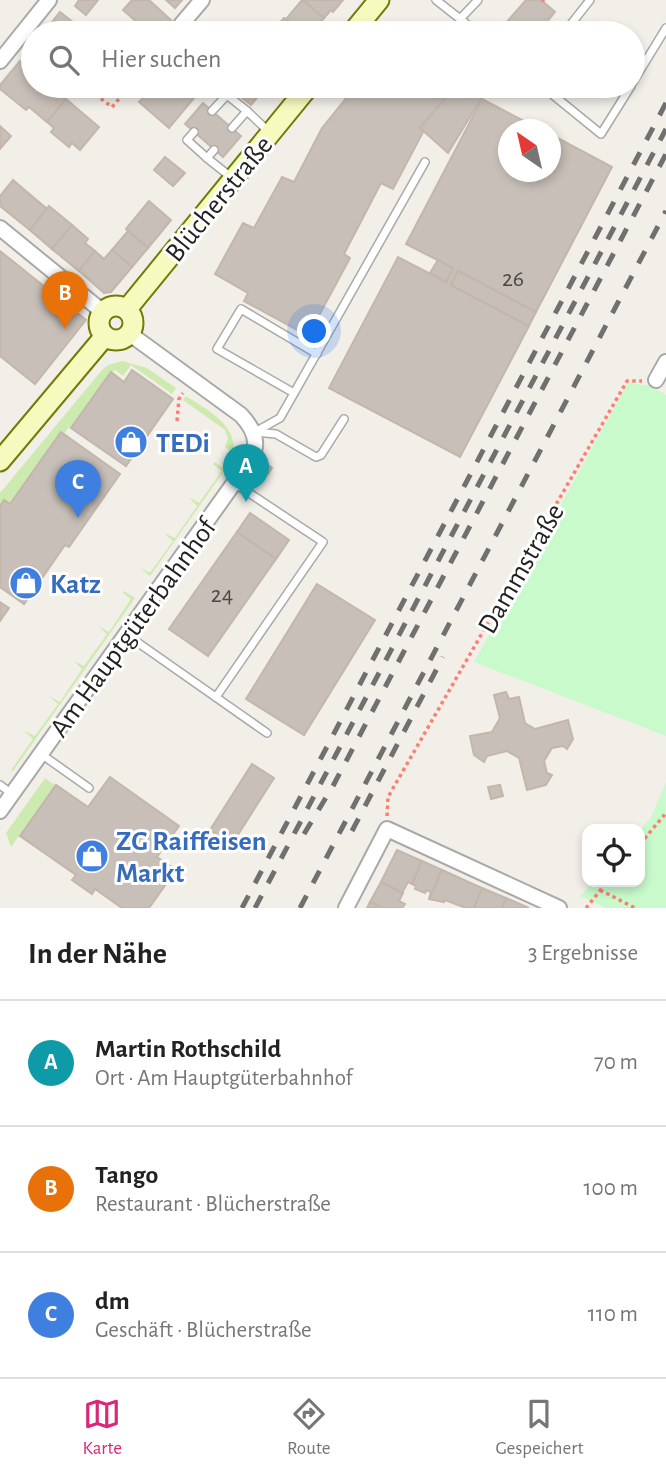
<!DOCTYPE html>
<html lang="de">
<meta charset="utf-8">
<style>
:root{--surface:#fff;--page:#f2f2f2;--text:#222;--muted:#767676;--line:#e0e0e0;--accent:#db2777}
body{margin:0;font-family:"Alegreya Sans",sans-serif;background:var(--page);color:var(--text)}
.controls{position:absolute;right:21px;bottom:21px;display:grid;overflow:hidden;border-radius:14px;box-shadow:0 4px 10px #0003}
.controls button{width:63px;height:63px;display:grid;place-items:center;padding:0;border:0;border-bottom:2px solid var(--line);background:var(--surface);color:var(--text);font:35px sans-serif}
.compass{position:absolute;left:498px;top:119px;width:63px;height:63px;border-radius:50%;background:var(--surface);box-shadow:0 4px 10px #0003;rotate:326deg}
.you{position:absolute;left:315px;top:332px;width:24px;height:24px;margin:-18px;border:5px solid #fff;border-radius:50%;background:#1a73e8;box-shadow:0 0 0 10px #1a73e833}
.badge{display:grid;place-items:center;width:46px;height:46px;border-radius:50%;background:var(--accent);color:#fff;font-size:23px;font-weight:700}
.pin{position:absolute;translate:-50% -58px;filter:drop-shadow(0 2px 4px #0008)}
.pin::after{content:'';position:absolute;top:37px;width:24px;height:21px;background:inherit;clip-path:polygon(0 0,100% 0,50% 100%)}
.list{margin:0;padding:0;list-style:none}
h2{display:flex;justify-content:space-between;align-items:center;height:91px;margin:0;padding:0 28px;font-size:30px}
h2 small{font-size:23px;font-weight:400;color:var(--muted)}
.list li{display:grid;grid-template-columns:46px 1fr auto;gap:21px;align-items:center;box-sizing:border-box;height:126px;padding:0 28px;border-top:2px solid var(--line)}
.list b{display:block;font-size:26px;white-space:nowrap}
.list p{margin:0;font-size:23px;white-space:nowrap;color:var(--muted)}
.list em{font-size:23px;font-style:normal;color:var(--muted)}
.icon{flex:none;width:38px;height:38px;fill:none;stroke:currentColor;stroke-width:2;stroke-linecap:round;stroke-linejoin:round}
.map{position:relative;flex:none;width:666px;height:908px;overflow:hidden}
.search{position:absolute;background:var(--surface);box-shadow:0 4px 10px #0003;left:21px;right:21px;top:21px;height:77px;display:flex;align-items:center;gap:18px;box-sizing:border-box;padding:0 24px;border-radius:38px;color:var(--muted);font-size:26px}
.sheet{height:469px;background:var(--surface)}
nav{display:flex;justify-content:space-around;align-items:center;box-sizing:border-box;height:98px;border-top:2px solid var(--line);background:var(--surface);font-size:19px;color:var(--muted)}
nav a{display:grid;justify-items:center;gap:4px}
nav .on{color:var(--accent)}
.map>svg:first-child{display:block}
</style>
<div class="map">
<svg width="666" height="908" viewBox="0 0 666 908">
<rect width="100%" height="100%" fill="#f2efe9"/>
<g fill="#cdebb0">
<polygon points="122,361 147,368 176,388 172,394 131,365 123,376 115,370 111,372 71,428 69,427 64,434 60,432 10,504 4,501 0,506 0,493 102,370 108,365"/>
<path d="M186 396C208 411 236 423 234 453L225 447 228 439 225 430 183 400Z"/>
<polygon points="215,462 223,468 227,463 229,464 150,576 139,567 150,573 173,541 164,533 175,538 197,506 189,497 199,503 222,471 213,464"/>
<polygon points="124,591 135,598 13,771 11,770 33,739 24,731 35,736 58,704 49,696 60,702 82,669 74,661 84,666 107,634 98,626 109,632 131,599 123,593"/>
<polygon points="45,778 55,785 11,847 6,833"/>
</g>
<g fill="#c8facc">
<polygon points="628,383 651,386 666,395 666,736 474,662"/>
<polygon points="666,782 666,908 606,908 580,896 593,882 640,882 640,830 651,817"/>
</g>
<g fill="#c7bfb8" stroke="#c4b6ab" stroke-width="2">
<polygon points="79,0 98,0 86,15 75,6"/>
<polygon points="132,0 149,0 171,20 159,33 149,33 123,10"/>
<polygon points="166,0 182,0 175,8"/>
<polygon points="302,0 324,18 311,33 303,33 286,19"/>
<polygon points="303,0 343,0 333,12 331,10 324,18"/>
<polygon points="526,0 541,0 555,12 538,33 497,33"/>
<polygon points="60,12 87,33 48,33 45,31"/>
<polygon points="284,18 286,19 303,33 271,33"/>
<polygon points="220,24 231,33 213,33"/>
<polygon points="404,24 415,33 397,33"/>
<polygon points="20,61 33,72 33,86 50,86 66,99 47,122 29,107 26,110 0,89 0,85"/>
<polygon points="155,86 204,86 169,128 139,102"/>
<polygon points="228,86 267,86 251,105"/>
<polygon points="356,86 456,86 420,128 423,132 393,189 381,183 344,254 350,258 308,336 244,301 248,293 215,274 243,223 254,228 282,177 294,182 322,128"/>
<polygon points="456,86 489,86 448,153 420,128"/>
<polygon points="66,99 99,127 80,150 72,143 69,147 51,132 54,128 47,122"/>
<polygon points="482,99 541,130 508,130 508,172 550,172 550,134 612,167 536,312 458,271 451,285 529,326 460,457 329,388 398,257 446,282 453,268 406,244"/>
<polygon points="203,103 241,136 223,157 185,124"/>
<polygon points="0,126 11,136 0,149"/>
<polygon points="165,157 185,173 173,186 154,170"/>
<polygon points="13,180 47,209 30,230 0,206 0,196"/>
<polygon points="149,201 171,220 148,248 126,229"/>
<polygon points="49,206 72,225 52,249 30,230"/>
<polygon points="72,225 88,239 85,243 95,251 79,271 52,249"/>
<polygon points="128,231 148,248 132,267 112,250"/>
<polygon points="112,250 132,267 111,292 104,293 79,271 95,251 104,259"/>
<polygon points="0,251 86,320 35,384 0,356"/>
<polygon points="438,260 453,268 446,282 430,273"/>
<polygon points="458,271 536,312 529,326 451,285"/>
<polygon points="132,370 173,399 126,466 71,428 111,372 124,382"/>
<polygon points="61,432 120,474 69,547 65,545 24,604 0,587 0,506 4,500 10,504"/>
<polygon points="267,464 272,468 268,474 262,471"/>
<polygon points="250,513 289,540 276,559 237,532"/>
<polygon points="237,532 276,559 208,656 169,629"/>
<polygon points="317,584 375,620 304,735 246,699"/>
<polygon points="0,602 9,608 0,621"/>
<polygon points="506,692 509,699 519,697 525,723 535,729 568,720 573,739 567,749 563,746 552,748 544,761 547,773 552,775 546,785 527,790 519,758 507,751 487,756 484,762 474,755 470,736 492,732 500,718 494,695"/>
<polygon points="252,764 274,778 232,844 210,830"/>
<polygon points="110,777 179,826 157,857 176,870 149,908 122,908 95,889 92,894 72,880 76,875 20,836 56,785 88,807"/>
<polygon points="500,785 503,796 491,799 488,787"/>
<polygon points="397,850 422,861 412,884 408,882 402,893 381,882"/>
<polygon points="422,861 442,870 429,899 431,892 426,890 425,893 415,889 416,886 412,884"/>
<polygon points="442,870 482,888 474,908 466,908 445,900 444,902 429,899"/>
<polygon points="381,882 403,893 399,901 405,904 402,908 383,908 370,902"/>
<polygon points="482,888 506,898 502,908 474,908"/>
<polygon points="506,898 529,908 502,908"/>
<polygon points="370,902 383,908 367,908"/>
</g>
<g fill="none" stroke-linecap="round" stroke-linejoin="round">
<defs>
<g id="lane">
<polyline points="436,0 478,33"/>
<polyline points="460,19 478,0"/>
<polyline points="564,33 590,0"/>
<polyline points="633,82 666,28"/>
<polyline points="542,86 601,134 631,86"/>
<polyline points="212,111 227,95 247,111"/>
<polyline points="232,128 247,111 270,133"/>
<polyline points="194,132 187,140 207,158"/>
<polyline points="214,150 207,158 232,178"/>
<polyline points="294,393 217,349 241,309 317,354"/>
<polyline points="255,432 280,418 425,162"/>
<polyline points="255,432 276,434 316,457 321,455 344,419"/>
<polyline points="127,635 267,733"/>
<polyline points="216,697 323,542 234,483"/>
<polyline points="41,754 89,788"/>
<polyline points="0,785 12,794"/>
</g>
<g id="street">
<polyline points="174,33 202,0"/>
<polyline points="0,61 49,0"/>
<polyline points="0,228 103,312"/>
<polyline points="656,380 666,362"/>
<path d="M0 811 234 483C253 457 267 443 241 415L130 334"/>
<polyline points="346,908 387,829 559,908"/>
</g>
<g id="secondary">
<polyline points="352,33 379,0"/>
<circle cx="116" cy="323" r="17"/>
<polyline points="127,309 309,86"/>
<polyline points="0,461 105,336"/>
</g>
</defs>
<use href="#lane" stroke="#a9a9a9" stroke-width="10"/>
<use href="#street" stroke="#a9a9a9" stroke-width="18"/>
<use href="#secondary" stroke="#707d05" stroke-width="23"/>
<g stroke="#fa8072" stroke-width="3.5" stroke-dasharray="3.5 3.5" stroke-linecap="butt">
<polyline points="543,0 543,2"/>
<polyline points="84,86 112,107 130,86"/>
<polyline points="177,421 179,399 183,393"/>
<polyline points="387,816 388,797 627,381 642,381"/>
<polyline points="640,844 666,813"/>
<polyline points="600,890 635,908"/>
<polyline points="586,908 607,882"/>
</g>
<use href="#lane" stroke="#fff" stroke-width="7"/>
<use href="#street" stroke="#fff" stroke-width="14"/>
<use href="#secondary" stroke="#f7fabf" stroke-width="19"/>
<g stroke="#707070" stroke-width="5" stroke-dasharray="14 14" stroke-linecap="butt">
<polyline points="352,831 443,657"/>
<polyline points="304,834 333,786 666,154"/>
<polyline points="242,908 666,103"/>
<polyline points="255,908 666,129"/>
<polyline points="300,908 666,211"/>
</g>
</g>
<defs>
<symbol id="shop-disc" viewBox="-11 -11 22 22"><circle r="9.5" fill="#3f7fe0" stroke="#fff"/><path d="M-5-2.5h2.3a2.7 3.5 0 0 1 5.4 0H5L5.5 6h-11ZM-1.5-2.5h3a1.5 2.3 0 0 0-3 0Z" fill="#fff"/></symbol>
</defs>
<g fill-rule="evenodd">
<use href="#shop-disc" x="112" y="423" width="38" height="38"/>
<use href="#shop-disc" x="7" y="564" width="38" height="38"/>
<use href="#shop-disc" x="73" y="837" width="38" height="38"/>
</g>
<g text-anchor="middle" stroke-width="6" stroke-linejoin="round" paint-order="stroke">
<g font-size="24" fill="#4b4948">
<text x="513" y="286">26</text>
<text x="222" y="602">24</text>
</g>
<g font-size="28" fill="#222" stroke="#fff">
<text transform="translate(218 198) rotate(-51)" y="10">Blücherstraße</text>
<text transform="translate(520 568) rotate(-60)" y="10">Dammstraße</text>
<text transform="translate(132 627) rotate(-54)" y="10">Am Hauptgüterbahnhof</text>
</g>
<g font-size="28" font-weight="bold" fill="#366cbe" stroke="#fff" text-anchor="start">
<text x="156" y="452">TEDi</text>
<text x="50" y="593">Katz</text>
<text x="116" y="850">ZG Raiffeisen<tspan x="116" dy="32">Markt</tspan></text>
</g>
</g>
</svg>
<div class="controls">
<button><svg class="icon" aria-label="locate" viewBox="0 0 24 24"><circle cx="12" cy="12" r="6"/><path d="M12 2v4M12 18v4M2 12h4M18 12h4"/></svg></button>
</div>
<svg class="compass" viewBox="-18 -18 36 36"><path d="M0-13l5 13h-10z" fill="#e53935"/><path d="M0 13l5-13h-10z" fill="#767676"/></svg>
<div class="you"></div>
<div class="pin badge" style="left:246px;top:502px;background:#0f9aa8">A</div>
<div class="pin badge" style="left:65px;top:329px;background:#e8710a">B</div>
<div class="pin badge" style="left:78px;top:518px;background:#3f7fe0">C</div>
<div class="search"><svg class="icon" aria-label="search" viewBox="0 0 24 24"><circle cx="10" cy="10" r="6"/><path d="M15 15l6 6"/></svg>Hier suchen</div>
</div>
<section class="sheet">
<h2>In der Nähe<small>3 Ergebnisse</small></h2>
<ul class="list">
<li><span class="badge" style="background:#0f9aa8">A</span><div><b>Martin Rothschild</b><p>Ort · Am Hauptgüterbahnhof</p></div><em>70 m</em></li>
<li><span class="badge" style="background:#e8710a">B</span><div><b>Tango</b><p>Restaurant · Blücherstraße</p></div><em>100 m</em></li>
<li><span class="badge" style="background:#3f7fe0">C</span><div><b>dm</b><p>Geschäft · Blücherstraße</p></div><em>110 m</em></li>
</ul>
</section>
<nav>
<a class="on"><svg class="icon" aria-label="map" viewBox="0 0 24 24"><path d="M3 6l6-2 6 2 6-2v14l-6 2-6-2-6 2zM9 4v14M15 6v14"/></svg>Karte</a>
<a><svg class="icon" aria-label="directions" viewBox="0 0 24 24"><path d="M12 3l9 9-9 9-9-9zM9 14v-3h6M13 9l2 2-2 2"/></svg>Route</a>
<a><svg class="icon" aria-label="saved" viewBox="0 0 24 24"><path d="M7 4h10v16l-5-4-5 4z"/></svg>Gespeichert</a>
</nav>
